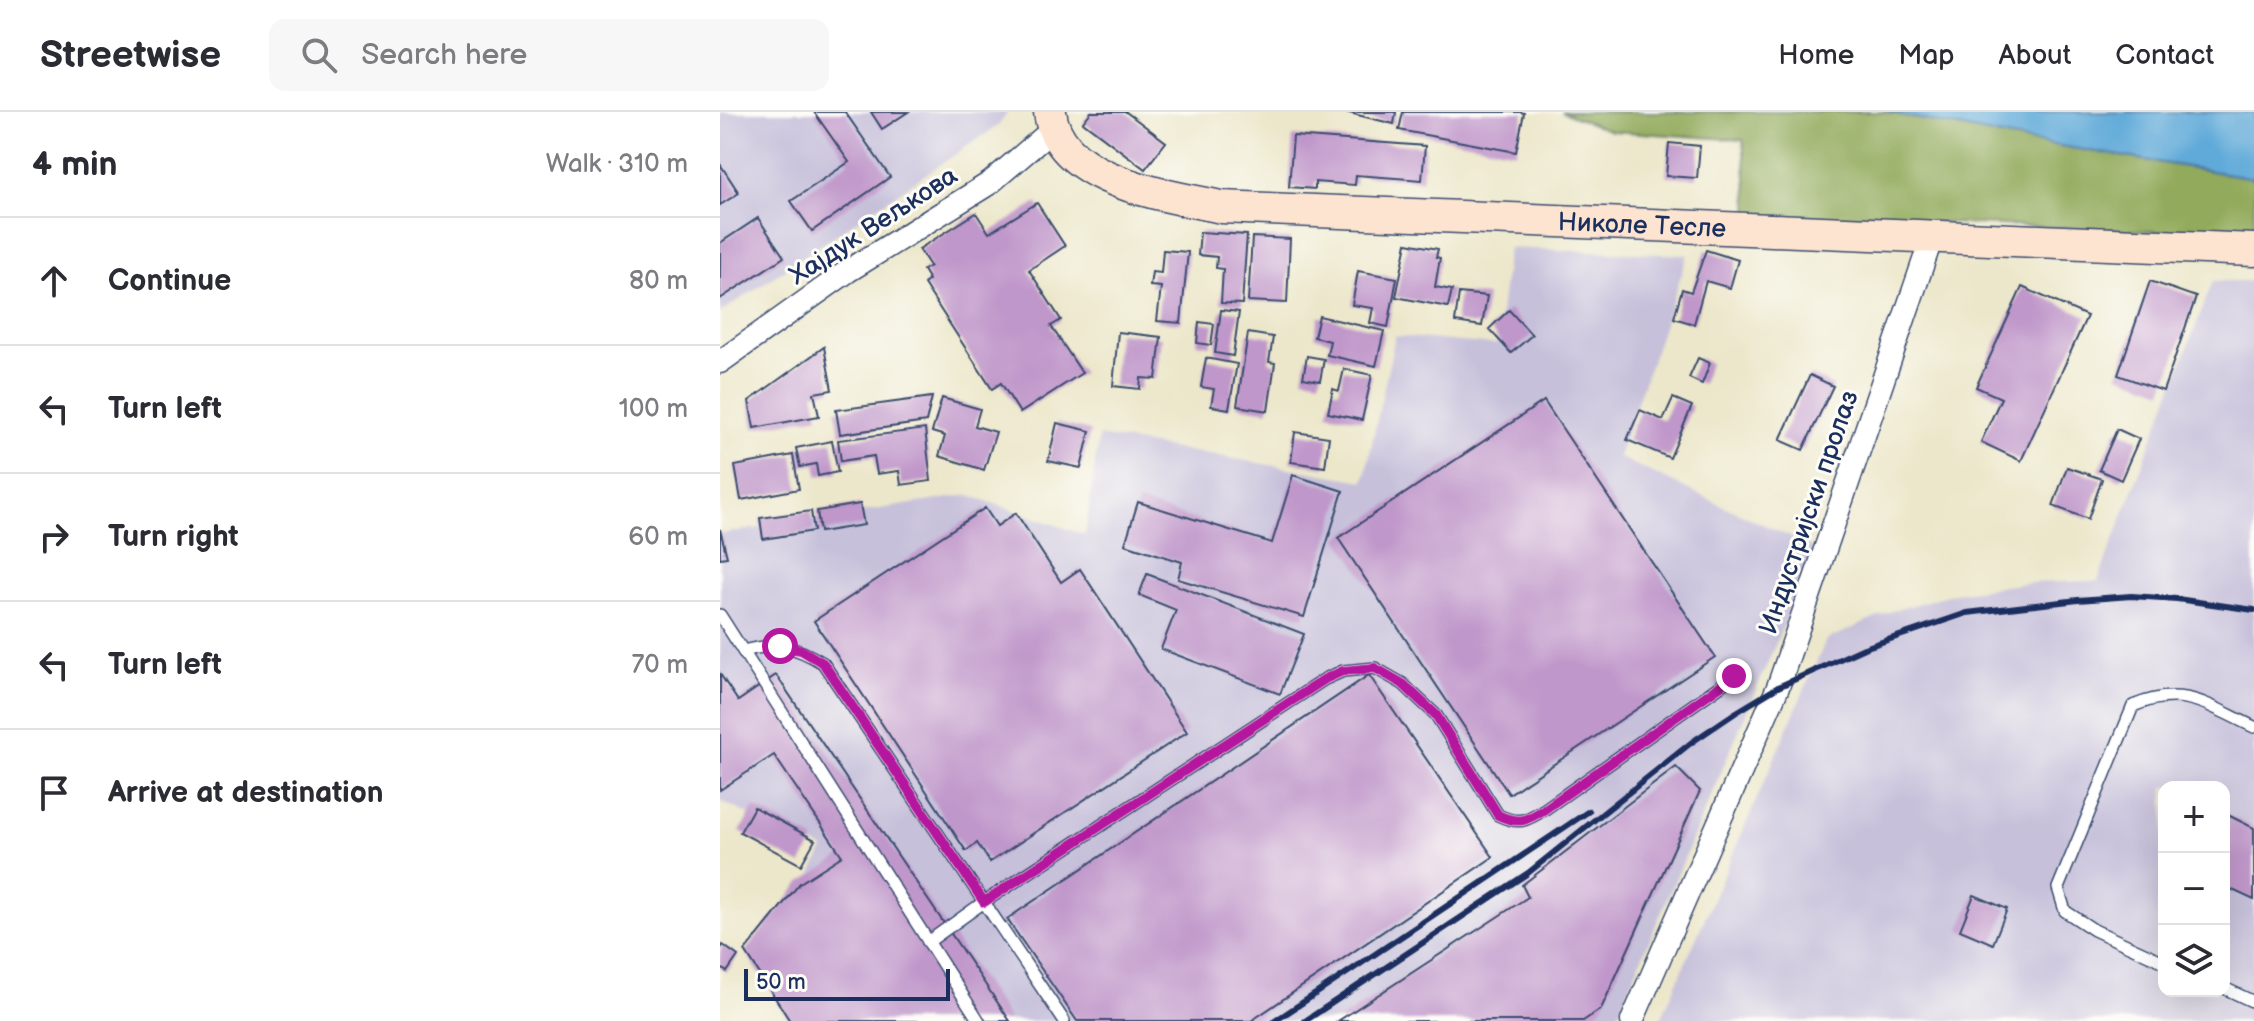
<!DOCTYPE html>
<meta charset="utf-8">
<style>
:root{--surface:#fff;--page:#f7f7f7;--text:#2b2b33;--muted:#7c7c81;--line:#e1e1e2}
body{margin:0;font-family:"Balsamiq Sans",sans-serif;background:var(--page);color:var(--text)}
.controls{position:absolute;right:24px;bottom:24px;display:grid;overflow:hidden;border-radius:16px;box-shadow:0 8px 32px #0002}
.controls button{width:72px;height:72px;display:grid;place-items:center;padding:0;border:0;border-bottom:2px solid var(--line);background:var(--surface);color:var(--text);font:40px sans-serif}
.scale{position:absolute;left:24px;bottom:20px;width:206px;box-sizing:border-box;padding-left:8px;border:4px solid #1b2f5e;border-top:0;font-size:22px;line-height:28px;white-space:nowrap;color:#1b2f5e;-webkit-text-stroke:6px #fdfcf7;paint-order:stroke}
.stop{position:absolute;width:24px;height:24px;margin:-18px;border:6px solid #b5179e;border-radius:50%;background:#fff}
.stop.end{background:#b5179e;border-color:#fff;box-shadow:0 2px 8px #0008}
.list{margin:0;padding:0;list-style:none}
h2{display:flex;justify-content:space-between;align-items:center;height:104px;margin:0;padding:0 32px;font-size:34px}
h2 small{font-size:26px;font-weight:400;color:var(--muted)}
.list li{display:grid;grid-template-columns:52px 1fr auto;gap:24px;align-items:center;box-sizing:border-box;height:128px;padding:0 32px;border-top:2px solid var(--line)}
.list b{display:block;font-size:30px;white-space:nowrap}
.list em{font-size:26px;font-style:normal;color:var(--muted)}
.icon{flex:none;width:44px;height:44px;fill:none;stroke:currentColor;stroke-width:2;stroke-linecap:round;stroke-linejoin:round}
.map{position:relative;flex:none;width:1534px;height:909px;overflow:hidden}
header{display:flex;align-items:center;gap:48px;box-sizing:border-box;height:112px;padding:0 40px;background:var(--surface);border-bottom:2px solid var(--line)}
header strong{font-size:38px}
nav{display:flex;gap:44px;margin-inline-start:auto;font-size:28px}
.search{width:560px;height:72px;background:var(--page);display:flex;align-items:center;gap:20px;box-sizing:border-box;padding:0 28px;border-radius:16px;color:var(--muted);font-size:30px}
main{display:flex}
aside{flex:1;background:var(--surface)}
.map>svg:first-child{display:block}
</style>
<header>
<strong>Streetwise</strong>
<div class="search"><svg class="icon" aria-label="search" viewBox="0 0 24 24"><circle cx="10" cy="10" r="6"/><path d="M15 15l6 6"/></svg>Search here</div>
<nav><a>Home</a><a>Map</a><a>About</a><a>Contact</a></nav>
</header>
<main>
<aside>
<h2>4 min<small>Walk · 310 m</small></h2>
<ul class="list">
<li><svg class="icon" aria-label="ahead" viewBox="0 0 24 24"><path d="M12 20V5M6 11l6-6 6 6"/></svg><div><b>Continue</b></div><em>80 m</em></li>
<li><svg class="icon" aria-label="left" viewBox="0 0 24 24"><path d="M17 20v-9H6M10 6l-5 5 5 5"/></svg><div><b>Turn left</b></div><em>100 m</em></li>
<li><svg class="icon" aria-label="right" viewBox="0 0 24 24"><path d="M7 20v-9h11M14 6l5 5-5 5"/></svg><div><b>Turn right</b></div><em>60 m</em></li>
<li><svg class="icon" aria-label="left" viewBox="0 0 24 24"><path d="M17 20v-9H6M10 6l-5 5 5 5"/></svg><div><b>Turn left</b></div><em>70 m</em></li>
<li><svg class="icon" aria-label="arrive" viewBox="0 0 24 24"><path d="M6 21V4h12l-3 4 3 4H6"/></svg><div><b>Arrive at destination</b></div></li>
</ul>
</aside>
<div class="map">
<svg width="1534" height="909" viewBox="0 0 1534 909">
<rect width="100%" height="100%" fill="#fdfcf7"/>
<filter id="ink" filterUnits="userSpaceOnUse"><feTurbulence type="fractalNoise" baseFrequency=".0125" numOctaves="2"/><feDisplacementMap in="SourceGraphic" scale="16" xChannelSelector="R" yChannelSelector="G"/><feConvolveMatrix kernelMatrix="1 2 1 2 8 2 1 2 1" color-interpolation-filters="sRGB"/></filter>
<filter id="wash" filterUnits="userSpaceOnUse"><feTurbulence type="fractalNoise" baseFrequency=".006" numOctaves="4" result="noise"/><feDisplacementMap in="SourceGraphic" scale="32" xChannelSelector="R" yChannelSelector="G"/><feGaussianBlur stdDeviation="1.8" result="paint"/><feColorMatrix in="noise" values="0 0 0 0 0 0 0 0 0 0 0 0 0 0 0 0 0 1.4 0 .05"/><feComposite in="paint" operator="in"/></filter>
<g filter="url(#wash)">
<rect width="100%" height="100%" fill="#ece7ca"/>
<g fill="#c6c0da" fill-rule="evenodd">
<polygon points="0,0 288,0 279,13 0,201"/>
<polygon points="788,136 968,143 898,345 1096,437 895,909 162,909 79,790 104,737 0,689 0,422 249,383 365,423 379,324 644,369 675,224 776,233"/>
<path d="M1493 169H1534V909H940L1106 528 1169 500 1234 481 1307 471 1378 469ZM1444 675H1504V879H1444Z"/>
</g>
<polygon fill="#92aa5c" stroke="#566c5d" stroke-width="2" points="842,0 1166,0 1291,26 1534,66 1534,123 1029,103 1023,28 891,19"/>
<polygon fill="#61aad9" stroke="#3e6c9c" stroke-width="2" points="1166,0 1534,0 1534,66 1291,26"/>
<g id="blocks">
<g fill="#c097ca">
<polygon points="94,0 125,0 170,65 92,119 71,89 129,50"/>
<polygon points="151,0 188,0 162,17"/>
<polygon points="371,0 406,0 446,30 425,57 363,10"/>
<polygon points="625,0 676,0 674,12"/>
<polygon points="683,0 800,0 804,1 796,40 679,18"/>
<polygon points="573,24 705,34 702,68 636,63 635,73 595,70 595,77 569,75"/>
<polygon points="949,31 980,34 977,66 946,64"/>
<polygon points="0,52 19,81 0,93"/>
<polygon points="317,91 345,134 309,158 341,208 331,214 362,261 300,301 281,271 272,277 204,172 209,168 203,158 210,154 199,137 256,101 269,121"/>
<polygon points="38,106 64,145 0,187 0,131"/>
<polygon points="480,120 527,123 522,192 501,191 503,157 496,156 497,145 478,143"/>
<polygon points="532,125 570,127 567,191 528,189"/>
<polygon points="687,131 718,137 716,145 720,146 715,175 732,178 728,195 676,185"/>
<polygon points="443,138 468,140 461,211 437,209 441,175 430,174 432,160 441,161"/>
<polygon points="986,138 1018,148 1010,176 986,169 974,212 954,206 962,177 971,180"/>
<polygon points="638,159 677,166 668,215 650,211 653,196 632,193"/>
<polygon points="1430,169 1476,185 1443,279 1398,263"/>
<polygon points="1302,175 1367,204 1301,349 1261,330 1281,286 1256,275"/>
<polygon points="739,181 767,184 762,214 735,210"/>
<polygon points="501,198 519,200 513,244 495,241"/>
<polygon points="789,198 812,223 791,241 769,217"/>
<polygon points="599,204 664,219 656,254 607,243 610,229 594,225"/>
<polygon points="479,210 494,212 491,233 477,231"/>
<polygon points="398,220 441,225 436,267 421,266 420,277 393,274"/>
<polygon points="528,221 553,225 549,250 555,251 548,299 517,294"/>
<polygon points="104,235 112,278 94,281 99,304 34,316 29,289"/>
<polygon points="587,244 604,247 600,269 583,266"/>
<polygon points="486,246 517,252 509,297 491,294 494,277 481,275"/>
<polygon points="978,246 990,251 982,272 969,266"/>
<polygon points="624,257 652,263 642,308 608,301 613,277 619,279"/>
<polygon points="1090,263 1113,274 1083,338 1060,328"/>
<polygon points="212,285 206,310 120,322 116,298"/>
<polygon points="222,286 260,297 255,314 276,320 264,358 219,344 225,324 212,320"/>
<polygon points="953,286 972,294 950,346 907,328 920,298 943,308"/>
<polygon points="824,289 995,545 789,682 618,426"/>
<polygon points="337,311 370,319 361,356 328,349"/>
<polygon points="205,317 211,369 181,373 179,359 157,362 154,344 121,349 118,328"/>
<polygon points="1397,317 1419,327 1401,368 1379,358"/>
<polygon points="575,320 609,325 605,355 571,350"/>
<polygon points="112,329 118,360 98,364 96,352 80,355 76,336"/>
<polygon points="73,343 79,377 21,388 15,354"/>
<polygon points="1347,355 1382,367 1368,407 1333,394"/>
<polygon points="573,363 623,379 584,505 458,467 462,450 405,432 418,390 552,431"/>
<polygon points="140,392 144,413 100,420 97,399"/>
<polygon points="265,396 277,414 296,401 341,470 360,457 467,620 270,750 257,731 246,739 94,509"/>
<polygon points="91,399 94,419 43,427 40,406"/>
<polygon points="0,417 7,445 0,446"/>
<polygon points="427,462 584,522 560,582 441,537 456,498 419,483"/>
<polygon points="0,562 18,589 56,563 290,909 70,909 25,839 80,771 122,744 54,643 0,678"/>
<polygon points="649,563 773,745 531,909 357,909 287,807"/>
<polygon points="956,655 980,679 881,897 863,909 618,909 808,785 802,773"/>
<polygon points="34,695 95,728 81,753 20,720"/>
<polygon points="1504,701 1534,716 1534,788 1504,774"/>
<polygon points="1254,783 1287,797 1273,832 1240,818"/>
<polygon points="3,833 18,844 7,860 0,855 0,838"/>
</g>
</g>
</g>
<g filter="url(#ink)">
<use href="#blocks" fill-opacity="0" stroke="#3a4b6e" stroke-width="2"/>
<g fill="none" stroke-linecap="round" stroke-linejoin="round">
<defs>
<g id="lane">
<polyline points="0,503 259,909"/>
<path d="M23 539C56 530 74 533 103 551L344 909"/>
<path d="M208 830 264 790 605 567 623 559 655 556 683 572 716 603 778 703C799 713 806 709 825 697L1014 564"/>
<path d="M1444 850 1374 818 1345 799 1338 776 1413 594C1463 572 1489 594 1534 615"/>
<polyline points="1504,876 1534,890"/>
</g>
<g id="street">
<polyline points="0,250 128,159 270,71 332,18"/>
<polyline points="912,909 1058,575 1212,125"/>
</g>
<g id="secondary">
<path id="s1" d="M330 0C338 70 446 83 501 95L1534 138"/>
</g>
</defs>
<use href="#lane" stroke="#3a4b6e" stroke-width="14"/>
<use href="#street" stroke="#3a4b6e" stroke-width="25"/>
<use href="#secondary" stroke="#3a4b6e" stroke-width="35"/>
<use href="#lane" stroke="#fff" stroke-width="11"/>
<use href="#street" stroke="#fff" stroke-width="22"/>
<use href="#secondary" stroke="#fde4d1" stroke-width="32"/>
<g stroke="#1b2f5e" stroke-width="6">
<polyline points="555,909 869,699"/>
<polyline points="585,909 808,761 972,630 1015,601 1058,575 1144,536 1247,501 1358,488 1411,484 1457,487 1534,498"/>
</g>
</g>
</g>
<g fill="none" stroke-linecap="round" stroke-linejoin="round" filter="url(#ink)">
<path stroke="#b5179e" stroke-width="10" d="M60 534 81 538 103 551 264 790 605 567 623 559 655 556 683 572 716 603 778 703C799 713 806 709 825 697L1014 564"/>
</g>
<g text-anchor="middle" stroke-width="6" stroke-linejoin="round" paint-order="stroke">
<g font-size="26" fill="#1b2f5e" stroke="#fdfcf7">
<text transform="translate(153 113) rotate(-33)" y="9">Хајдук Вељкова</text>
<text dy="9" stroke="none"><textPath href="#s1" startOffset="630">Николе Тесле</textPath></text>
<text transform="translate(1088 400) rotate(-71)" y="9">Индустријски пролаз</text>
</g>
</g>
</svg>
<div class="controls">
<button>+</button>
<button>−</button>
<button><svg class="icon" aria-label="layers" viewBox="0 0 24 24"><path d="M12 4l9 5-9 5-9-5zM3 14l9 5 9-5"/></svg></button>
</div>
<div class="scale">50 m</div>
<div class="stop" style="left:60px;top:534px"></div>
<div class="stop end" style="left:1014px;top:564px"></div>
</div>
</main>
